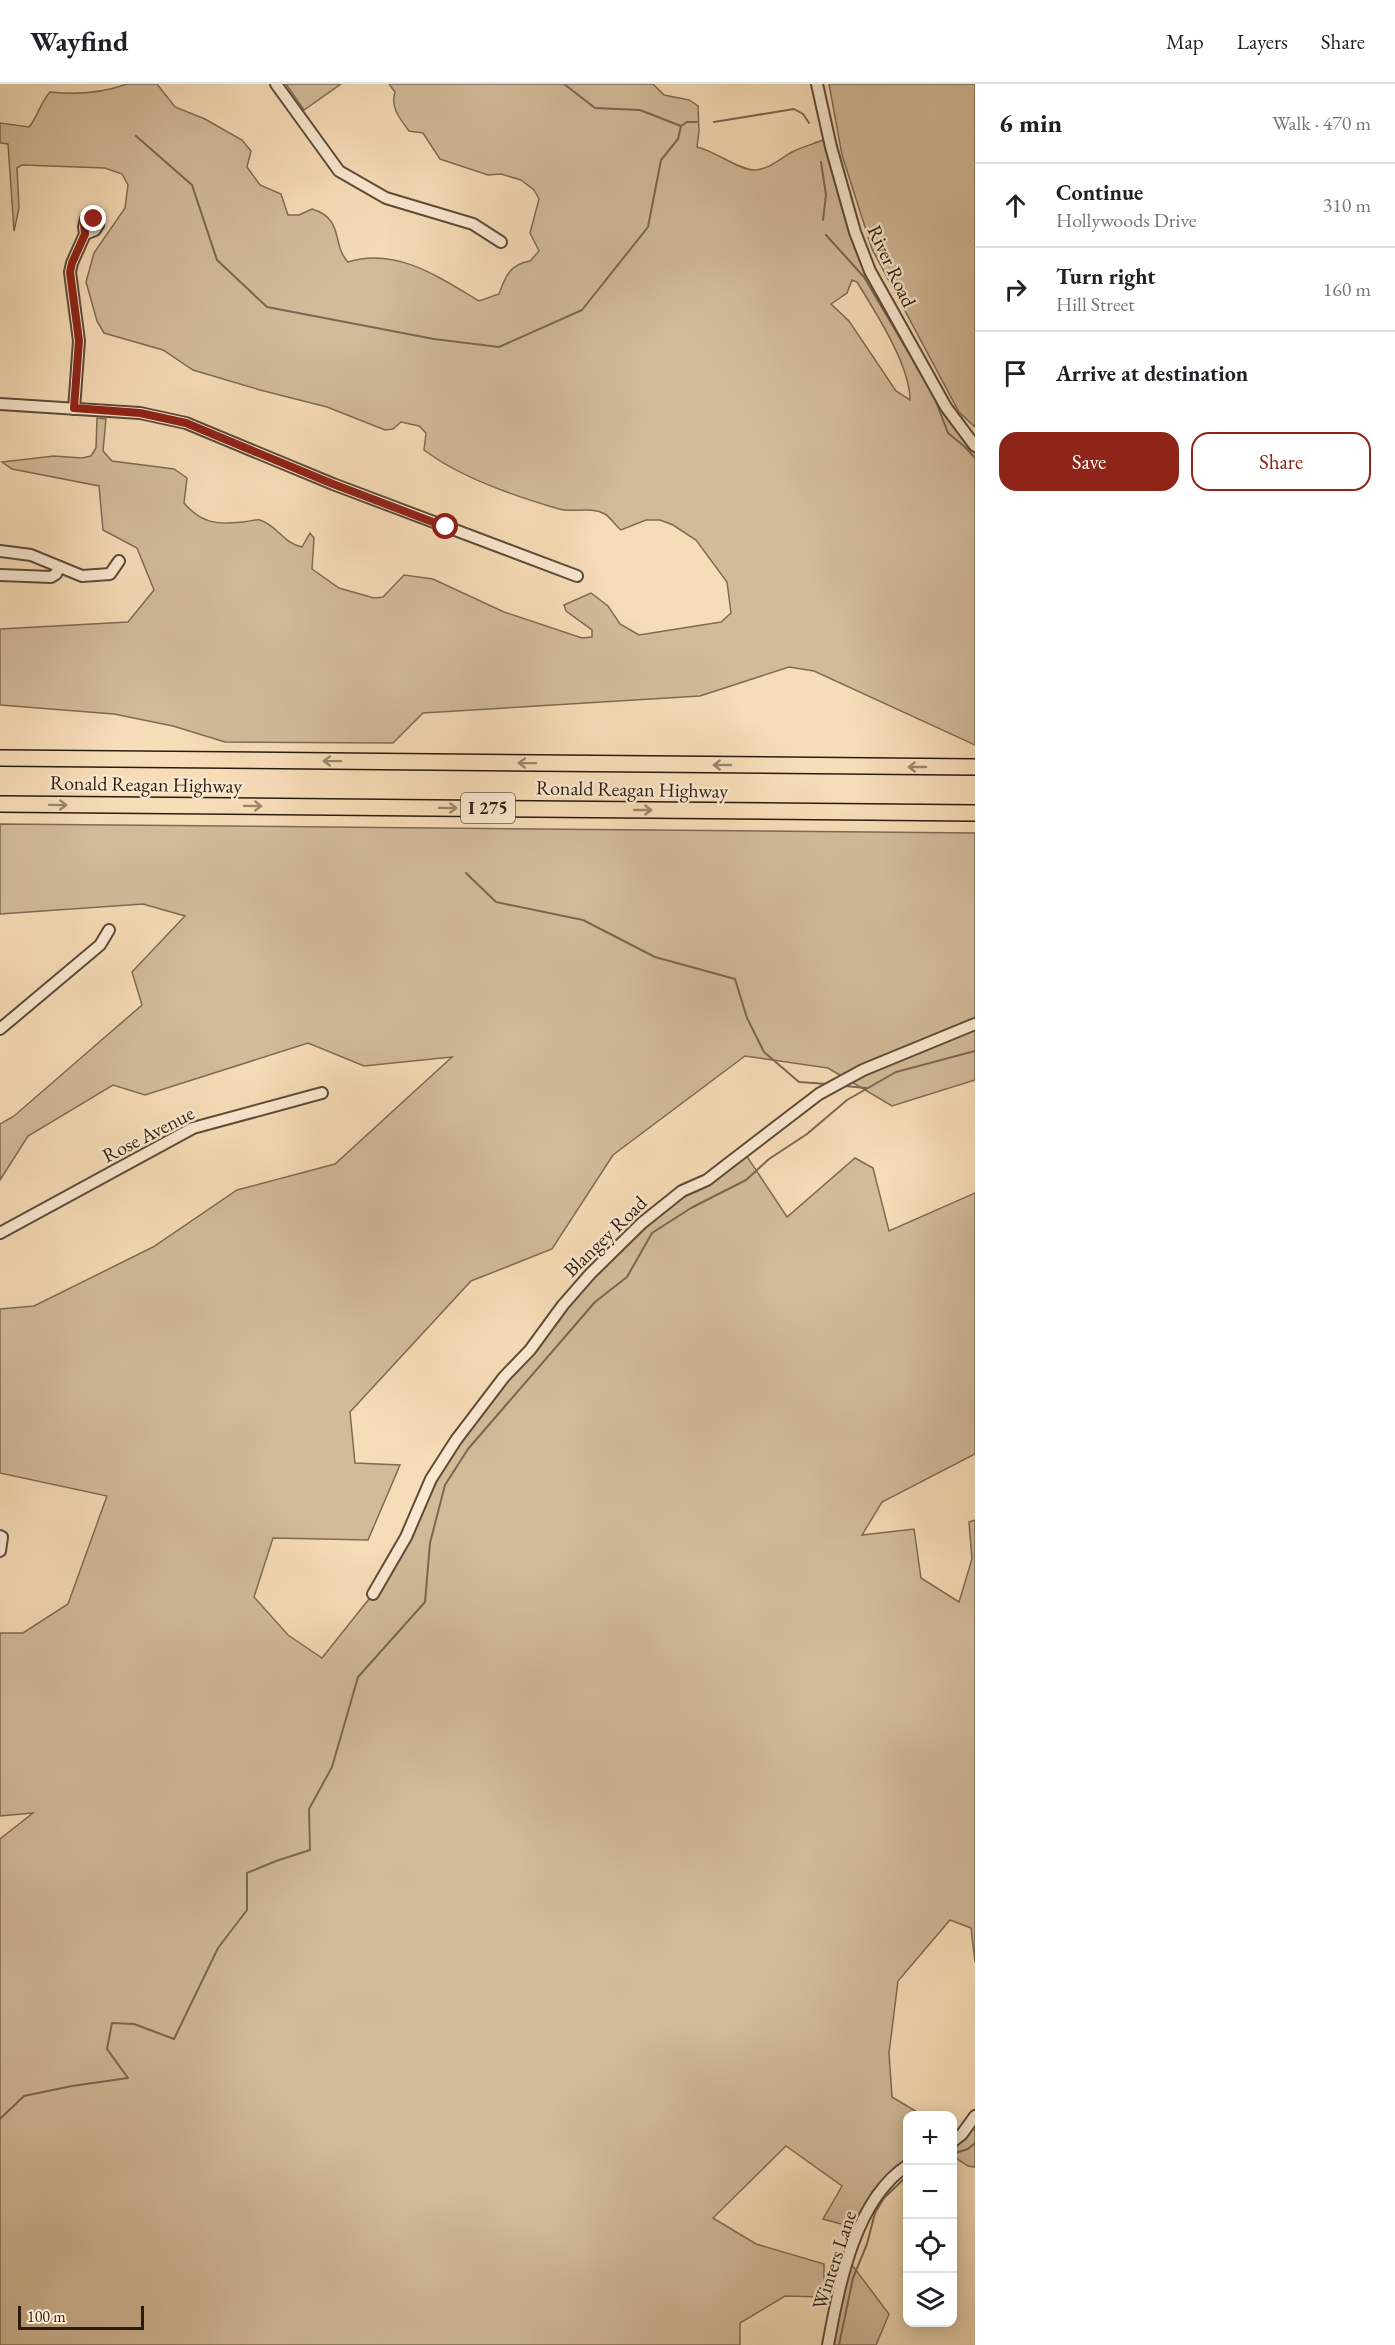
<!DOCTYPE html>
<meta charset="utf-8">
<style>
:root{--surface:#fff;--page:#f6f6f6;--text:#202124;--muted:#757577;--line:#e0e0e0;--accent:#8f2418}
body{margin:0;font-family:"EB Garamond",serif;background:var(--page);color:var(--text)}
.controls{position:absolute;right:18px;bottom:18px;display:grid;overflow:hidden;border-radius:12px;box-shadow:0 3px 15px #0003}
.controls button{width:54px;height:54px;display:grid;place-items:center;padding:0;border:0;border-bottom:2px solid var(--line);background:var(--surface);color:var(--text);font:30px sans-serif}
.scale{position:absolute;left:18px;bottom:15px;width:126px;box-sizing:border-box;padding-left:6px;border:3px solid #2b1b0e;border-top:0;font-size:16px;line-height:21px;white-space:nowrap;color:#2b1b0e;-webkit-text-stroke:4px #f9e8d0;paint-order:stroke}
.stop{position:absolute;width:18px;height:18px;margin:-14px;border:4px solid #8f2418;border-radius:50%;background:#fff}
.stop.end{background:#8f2418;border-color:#fff;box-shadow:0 2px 6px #0008}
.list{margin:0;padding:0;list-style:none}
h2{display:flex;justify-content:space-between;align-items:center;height:78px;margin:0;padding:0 24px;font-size:26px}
h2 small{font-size:20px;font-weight:400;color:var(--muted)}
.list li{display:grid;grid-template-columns:39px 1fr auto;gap:18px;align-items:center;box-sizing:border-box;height:84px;padding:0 24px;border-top:2px solid var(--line)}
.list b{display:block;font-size:22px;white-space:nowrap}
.list p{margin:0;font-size:20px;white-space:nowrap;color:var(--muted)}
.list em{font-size:20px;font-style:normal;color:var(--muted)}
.actions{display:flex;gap:12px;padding:18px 24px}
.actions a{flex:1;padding:14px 0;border:2px solid var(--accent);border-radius:18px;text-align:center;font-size:21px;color:var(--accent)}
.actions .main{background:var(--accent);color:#fff}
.icon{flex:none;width:33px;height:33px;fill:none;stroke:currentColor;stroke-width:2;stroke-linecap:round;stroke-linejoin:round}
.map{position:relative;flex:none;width:975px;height:2261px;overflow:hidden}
header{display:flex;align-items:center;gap:36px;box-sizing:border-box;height:84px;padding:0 30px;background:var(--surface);border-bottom:2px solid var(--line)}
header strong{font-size:28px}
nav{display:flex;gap:33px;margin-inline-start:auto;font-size:21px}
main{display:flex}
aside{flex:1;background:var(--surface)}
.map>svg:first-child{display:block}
</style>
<header>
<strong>Wayfind</strong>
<nav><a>Map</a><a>Layers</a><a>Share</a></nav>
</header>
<main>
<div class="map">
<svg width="975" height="2261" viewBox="0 0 975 2261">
<rect width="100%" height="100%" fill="#f6dcb7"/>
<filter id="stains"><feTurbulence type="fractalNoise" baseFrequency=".00333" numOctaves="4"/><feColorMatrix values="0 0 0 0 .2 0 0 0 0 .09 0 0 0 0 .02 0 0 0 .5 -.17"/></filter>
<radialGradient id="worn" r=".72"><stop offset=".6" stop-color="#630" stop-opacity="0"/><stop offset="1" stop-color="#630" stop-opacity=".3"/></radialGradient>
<g fill="#d3bb9a" stroke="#7f6b54" stroke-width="1.5" fill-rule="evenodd">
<path d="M127 0H157L175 23 205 35 242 56 251 67 247 83 260 101 281 110 288 131H299L312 125C345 135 331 160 348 178 396 163 439 193 479 217L499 210C505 193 510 180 530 177L539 167 530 149 539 115 534 106 521 96 501 90 488 91 440 75 423 49 409 47C400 35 390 23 395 8L389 0H653L664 11 689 16 698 22 699 47 697 63C715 67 739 86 754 86 768 86 781 74 792 68 802 63 813 60 823 56L841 121 863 184 941 323 963 355 975 369V661L814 587 789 583 700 612 423 629 393 659 225 658 173 642 114 630 0 621V545L128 538 154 506 137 464 103 446 99 402 12 385 2 378 54 372 82 374 91 372 96 364 97 334 106 335 103 367 112 377 174 385 187 394 184 419C201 439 217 441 242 438 248 438 255 435 260 436 278 442 283 459 302 463L310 449 314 454 312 485 339 504 374 514 383 513 404 491 433 495 504 528 582 554 592 553V546L566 527 564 521 591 509 608 522 620 540 639 551 721 538 731 529 727 498 696 456 673 441 660 436H646L621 446C616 442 610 433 605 430 591 422 573 429 559 425 515 412 461 394 424 366L426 349 419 342 401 338 393 345 385 346 327 323 260 306 193 286 163 266 104 249 97 237 86 198 94 169 125 124 128 101 122 90 105 84 22 81 17 84 19 124 14 147 8 60 0 59V39L29 43C38 32 40 19 50 8 77 11 102 9 127 0ZM852 196 857 198C876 229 910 281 910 316L896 307 849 237 831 220 847 209Z"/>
<polygon points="286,0 341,0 304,26"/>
<polygon points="829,0 975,0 975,343 959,328 872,165 842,71"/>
<polygon points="0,740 975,749 975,996 892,1022 828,984 745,972 613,1071 552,1165 471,1197 350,1328 355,1379 400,1381 368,1456 273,1454 254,1513 288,1551 322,1574 373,1510 422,1417 504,1293 642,1139 744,1068 787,1133 855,1074 873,1084 889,1147 975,1109 975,1370 882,1418 862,1451 914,1445 921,1494 959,1518 972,1475 969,1438 975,1436 975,1878 971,1844 950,1836 898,1897 889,1969 892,2013 922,2031 908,2032 907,2081 901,2086 859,2145 823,2135 842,2102 786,2062 713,2134 756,2160 824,2180 824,2213 785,2212 740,2239 740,2261 0,2261 0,1755 33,1729 0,1732 0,1549 23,1549 68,1520 107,1412 0,1389 0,1225 34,1222 153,1163 237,1106 335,1080 452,973 364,982 308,959 145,1011 113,1001 28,1052 0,1096 0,1040 14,1032 142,921 132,888 185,832 143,820 0,830"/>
<polygon points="975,2032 975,2083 968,2082 953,2072 952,2050 959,2053"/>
<polygon points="849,2177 889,2230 876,2261 828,2261"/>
</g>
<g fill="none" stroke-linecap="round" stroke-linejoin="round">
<g stroke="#7b6751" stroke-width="2">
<polyline points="564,0 595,24 640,26 681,42"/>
<polyline points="714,38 794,25 803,30 809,39"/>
<polyline points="136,52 192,101 217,176 267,223 434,255 499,263 582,226 648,143 661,76 678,55 681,42 687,38 697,38"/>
<polyline points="821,78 826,111 823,136"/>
<polyline points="826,151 864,193 933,310 948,349 965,363 975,374"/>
<polyline points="466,789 496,818 583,836 655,873 735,895 747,934 764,968 799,998 827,1000"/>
<polyline points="845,1002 866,1004"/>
<polyline points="0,2035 24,2012 72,2002 128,1994 107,1965 112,1939 134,1940 174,1955 218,1864 247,1826 247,1789 276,1777 310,1766 309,1725 332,1683 358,1593 425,1518 430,1459 445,1401 468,1365 595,1218 627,1193 652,1149 691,1124 746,1096 769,1075 807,1050 847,1016 896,988 975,967"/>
<polyline points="952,2070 968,2065 975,2059"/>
<polyline points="839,2261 853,2194 867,2160 875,2129 884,2114 908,2091"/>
</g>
<defs>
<g id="minor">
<polyline points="276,0 339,87 386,114 473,140 501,158"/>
<polyline points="817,0 831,63 855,148 870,187 946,323 975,362"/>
<polyline points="0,320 140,329 186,339 333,400 577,492"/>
<polyline points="74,325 79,257 70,188 72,179 85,150 95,146 98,141 91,134 86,135 84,143 85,150"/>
<polyline points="0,467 31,471 82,492 110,490 119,477"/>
<polyline points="0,491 51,493 56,490 59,483"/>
<polyline points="0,945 100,861 109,846"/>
<polyline points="0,1149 193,1044 322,1009"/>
<polyline points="0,1452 2,1453 0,1467"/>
<polyline points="373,1510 406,1453 431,1395 456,1356 504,1293 530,1266 563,1221 591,1189 642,1139 682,1107 707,1096 725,1082 819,1010 863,986 975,940"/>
<polyline points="952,2058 962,2050 975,2032"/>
<path d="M828 2261C839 2203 854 2116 908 2081"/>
</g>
<g id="highway">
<polyline points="0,674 975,683"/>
<polyline points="0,720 975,729"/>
</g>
</defs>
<use href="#minor" stroke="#5e4b38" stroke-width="14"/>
<use href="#highway" stroke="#2b1b0e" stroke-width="18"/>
<use href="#minor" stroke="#f9e8d0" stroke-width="10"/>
<use href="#highway" stroke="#f6dcb7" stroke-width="15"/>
</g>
<defs><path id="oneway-shaft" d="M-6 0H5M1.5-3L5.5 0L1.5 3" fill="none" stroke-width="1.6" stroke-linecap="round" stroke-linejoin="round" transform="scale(1.5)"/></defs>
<g stroke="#9b856b">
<use href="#oneway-shaft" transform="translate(332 677) rotate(-179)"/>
<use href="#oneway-shaft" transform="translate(527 679) rotate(-179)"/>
<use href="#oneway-shaft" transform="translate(722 681) rotate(-180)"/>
<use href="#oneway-shaft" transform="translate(917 683) rotate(-180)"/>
<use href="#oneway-shaft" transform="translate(58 721) rotate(1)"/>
<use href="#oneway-shaft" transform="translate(253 722) rotate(1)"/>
<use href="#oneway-shaft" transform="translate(448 724) rotate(1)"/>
<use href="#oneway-shaft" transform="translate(643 726)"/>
</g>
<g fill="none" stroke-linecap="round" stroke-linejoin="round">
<polyline stroke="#8f2418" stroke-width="8" points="94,135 88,134 84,139 85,150 72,179 70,188 79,257 74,324 140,329 186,339 333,400 446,443"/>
</g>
<g text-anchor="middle" stroke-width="5" stroke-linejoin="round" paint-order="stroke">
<rect fill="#f9e8d0" stroke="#695848" stroke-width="1.5" x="461" y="709" width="54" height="30" rx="4.5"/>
<g font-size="18" font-weight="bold" fill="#2b1b0e">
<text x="488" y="730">I 275</text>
</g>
<g font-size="20" fill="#2b1b0e" stroke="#f9e8d0">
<text transform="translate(892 182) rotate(65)" y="7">River Road</text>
<text transform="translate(146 700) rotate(1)" y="7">Ronald Reagan Highway</text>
<text transform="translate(632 705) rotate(1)" y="7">Ronald Reagan Highway</text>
<text transform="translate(148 1050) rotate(-27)" y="7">Rose Avenue</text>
<text transform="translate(605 1152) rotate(-44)" y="7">Blangey Road</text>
<text transform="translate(834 2176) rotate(-72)" y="7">Winters Lane</text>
</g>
</g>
<rect width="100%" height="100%" filter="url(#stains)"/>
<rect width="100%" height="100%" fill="url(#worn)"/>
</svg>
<div class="controls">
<button>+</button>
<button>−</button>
<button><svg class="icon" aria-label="locate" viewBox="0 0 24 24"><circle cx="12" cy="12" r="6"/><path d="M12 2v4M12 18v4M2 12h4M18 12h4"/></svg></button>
<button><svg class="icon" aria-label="layers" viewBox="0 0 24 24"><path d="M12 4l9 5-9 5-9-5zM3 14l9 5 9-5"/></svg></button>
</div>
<div class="scale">100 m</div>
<div class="stop" style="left:446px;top:443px"></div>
<div class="stop end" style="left:94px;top:135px"></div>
</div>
<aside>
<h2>6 min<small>Walk · 470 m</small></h2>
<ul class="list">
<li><svg class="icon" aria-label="ahead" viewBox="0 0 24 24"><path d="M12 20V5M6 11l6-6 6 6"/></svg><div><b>Continue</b><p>Hollywoods Drive</p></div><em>310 m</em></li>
<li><svg class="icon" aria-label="right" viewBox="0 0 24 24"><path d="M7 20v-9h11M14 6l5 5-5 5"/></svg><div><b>Turn right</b><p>Hill Street</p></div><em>160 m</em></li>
<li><svg class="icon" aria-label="arrive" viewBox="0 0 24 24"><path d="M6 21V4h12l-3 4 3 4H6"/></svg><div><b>Arrive at destination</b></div></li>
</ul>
<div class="actions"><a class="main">Save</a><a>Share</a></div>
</aside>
</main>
